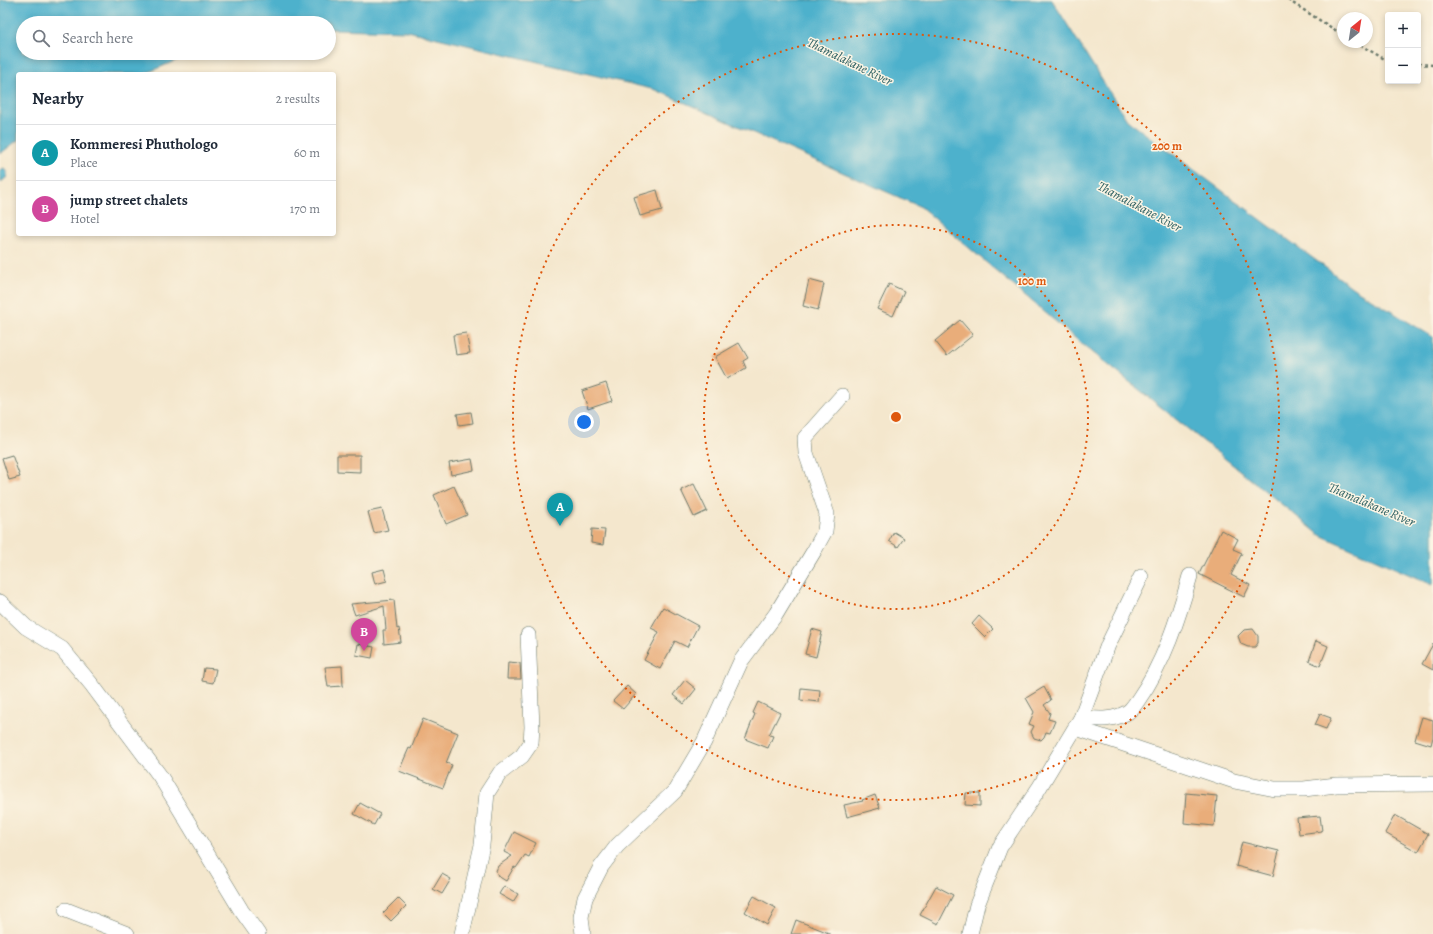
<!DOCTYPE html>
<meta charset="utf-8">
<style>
:root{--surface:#fff;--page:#f2f2f3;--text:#1f2937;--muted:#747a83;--line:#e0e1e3;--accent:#7c3aed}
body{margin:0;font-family:Alegreya,serif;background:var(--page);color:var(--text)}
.controls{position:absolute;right:12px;top:12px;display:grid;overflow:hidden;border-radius:4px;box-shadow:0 2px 6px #0003}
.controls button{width:36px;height:36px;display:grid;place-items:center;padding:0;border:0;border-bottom:1px solid var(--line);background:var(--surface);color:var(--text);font:20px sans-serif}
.compass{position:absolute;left:1337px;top:12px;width:36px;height:36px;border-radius:50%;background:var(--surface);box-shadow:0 2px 6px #0003;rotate:30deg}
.you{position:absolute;left:584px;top:422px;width:14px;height:14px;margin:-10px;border:3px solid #fff;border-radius:50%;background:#1a73e8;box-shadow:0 0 0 6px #1a73e833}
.badge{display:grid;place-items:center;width:26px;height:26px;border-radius:50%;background:var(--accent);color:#fff;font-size:13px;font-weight:700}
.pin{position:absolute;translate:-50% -33px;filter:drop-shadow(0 1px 2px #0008)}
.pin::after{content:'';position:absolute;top:21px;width:14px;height:12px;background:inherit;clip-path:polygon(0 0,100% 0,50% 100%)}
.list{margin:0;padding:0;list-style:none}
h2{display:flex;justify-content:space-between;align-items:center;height:52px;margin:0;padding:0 16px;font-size:17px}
h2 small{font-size:13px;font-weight:400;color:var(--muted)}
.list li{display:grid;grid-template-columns:26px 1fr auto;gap:12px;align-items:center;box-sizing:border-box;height:56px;padding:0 16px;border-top:1px solid var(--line)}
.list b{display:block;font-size:15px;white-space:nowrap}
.list p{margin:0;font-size:13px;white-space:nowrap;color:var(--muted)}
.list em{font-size:13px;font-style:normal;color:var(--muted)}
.icon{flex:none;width:22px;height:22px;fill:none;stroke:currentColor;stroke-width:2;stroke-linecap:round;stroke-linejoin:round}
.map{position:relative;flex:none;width:1433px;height:934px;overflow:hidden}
.search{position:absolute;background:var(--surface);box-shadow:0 2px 6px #0003;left:16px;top:16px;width:320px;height:44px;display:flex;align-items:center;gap:10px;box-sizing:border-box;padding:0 14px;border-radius:22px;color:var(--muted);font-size:15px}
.panel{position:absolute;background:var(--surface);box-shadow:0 2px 6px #0003;left:16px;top:72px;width:320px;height:164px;border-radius:4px}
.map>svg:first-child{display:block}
</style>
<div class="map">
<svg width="1433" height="934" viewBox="0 0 1433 934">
<rect width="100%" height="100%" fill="#fcf5e5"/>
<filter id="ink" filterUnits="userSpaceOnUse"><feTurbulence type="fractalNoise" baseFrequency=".025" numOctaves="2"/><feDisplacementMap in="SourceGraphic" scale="8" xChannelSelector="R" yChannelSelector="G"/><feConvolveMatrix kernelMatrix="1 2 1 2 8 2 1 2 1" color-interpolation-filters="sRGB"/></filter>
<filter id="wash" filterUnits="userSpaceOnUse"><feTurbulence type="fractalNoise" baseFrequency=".012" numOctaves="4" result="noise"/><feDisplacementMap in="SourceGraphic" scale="16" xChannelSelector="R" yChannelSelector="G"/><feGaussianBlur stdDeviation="0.9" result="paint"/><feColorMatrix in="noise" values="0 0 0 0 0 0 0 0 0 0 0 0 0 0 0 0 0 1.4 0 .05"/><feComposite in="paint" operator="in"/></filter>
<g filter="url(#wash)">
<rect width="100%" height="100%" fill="#f4e7cd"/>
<g fill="#4db1cc" stroke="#367780">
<polygon points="0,0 1052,0 1127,120 1353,288 1433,337 1433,585 1320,535 1081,343 921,207 656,90 408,31 329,29 329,23 23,23 23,53 194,53 144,74 18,74 18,140 0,154"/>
<polygon points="4,168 7,171 7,177 0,183 0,170"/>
</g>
<g id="blocks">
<g fill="#e9ad7a">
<polygon points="657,190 662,210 640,216 634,197"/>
<polygon points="809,280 824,284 818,310 803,306"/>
<polygon points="889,284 904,291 893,316 877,309"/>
<polygon points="960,320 973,335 947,356 935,341"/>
<polygon points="466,333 470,353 456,355 453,335"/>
<polygon points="739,343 748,358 743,361 746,368 727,379 715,357"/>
<polygon points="606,383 612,401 588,409 582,391"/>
<polygon points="471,412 473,423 459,425 457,414"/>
<polygon points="12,455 20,477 9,480 2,458"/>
<polygon points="337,455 360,455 360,472 337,471"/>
<polygon points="472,459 474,470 451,475 449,463"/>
<polygon points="694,484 707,511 694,517 681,490"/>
<polygon points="454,486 467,515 446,524 434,495"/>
<polygon points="382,509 388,530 374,533 368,512"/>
<polygon points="592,529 605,530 603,545 591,543"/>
<polygon points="1221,530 1238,539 1233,549 1242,553 1231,575 1250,585 1244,597 1199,574"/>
<polygon points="894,532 904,538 898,547 889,541"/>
<polygon points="384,569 387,581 375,584 372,572"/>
<polygon points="394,600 397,629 399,628 401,642 384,644 383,630 386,630 384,606 355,615 351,604"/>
<polygon points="663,607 698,626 687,647 675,641 660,669 644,660 659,632 651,628"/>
<polygon points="979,616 993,629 985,637 972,624"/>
<polygon points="812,629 822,632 816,657 805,654"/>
<polygon points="1253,629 1258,636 1258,643 1255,647 1248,647 1241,644 1238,636 1244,630"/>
<polygon points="1316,641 1328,646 1320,666 1309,661"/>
<polygon points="358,644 374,647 372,658 356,655"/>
<polygon points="1433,644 1433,670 1422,664"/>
<polygon points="508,662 520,663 521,679 507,679"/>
<polygon points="342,666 343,686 328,687 325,667"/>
<polygon points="204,668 216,669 213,683 202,681"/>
<polygon points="685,680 696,689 684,704 673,695"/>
<polygon points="627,686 636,694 623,709 613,701"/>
<polygon points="1044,687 1051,700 1044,705 1050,713 1048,719 1055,721 1050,733 1046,732 1044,737 1041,740 1034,738 1031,732 1034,726 1029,724 1034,712 1026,698"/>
<polygon points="801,688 820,690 819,702 800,700"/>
<polygon points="758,702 780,713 769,735 773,736 768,748 745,739 755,714 753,713"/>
<polygon points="1320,714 1331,718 1326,729 1315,725"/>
<polygon points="1422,717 1433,720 1433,737 1431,745 1415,740"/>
<polygon points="423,719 458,733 446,763 452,765 443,788 399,771 409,748 411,749"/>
<polygon points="966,793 980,793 980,806 965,805"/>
<polygon points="1186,793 1217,796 1214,826 1184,823"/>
<polygon points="875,795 880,808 847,817 844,805 863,801 862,800"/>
<polygon points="360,803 380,814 374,825 354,814"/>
<polygon points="1395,815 1428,834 1418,852 1385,833"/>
<polygon points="1320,816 1322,831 1299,834 1297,818"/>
<polygon points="514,832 536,843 529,857 525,855 516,868 514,867 506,881 498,876 496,871 498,866 512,856 504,852"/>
<polygon points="1242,842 1279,851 1273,876 1236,866"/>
<polygon points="442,874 451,879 442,894 433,889"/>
<polygon points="504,886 518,894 513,902 499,894"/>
<polygon points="936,886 953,895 938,924 920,915"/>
<polygon points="754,896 776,908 767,925 745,912"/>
<polygon points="398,898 406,906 391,921 383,913"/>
<polygon points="796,920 829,933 829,934 791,934"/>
</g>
</g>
</g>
<g filter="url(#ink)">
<use href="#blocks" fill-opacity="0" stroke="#6a786a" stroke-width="1"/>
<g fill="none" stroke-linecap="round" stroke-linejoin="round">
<defs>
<g id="minor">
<polyline points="0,602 26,627 62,649 92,685 160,776 241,910 258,934"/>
<path d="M1081 718C1098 719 1111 721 1126 713 1131 711 1135 704 1138 700 1164 663 1178 619 1190 576"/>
<polyline points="1076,728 1234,781 1275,789 1304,789 1336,785 1433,784"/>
<polyline points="66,910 127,934"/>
<polyline points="462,934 482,845 487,793 500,773 522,756 531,743 532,727 528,635"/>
<polyline points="583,934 581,917 585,898 601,867 617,846 675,791 704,742 741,661 776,614 814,551 825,531 827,514 806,453 805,438 842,396"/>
<polyline points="970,934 977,905 1000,847 1039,788 1081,718 1108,645 1141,577"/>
</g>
</defs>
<use href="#minor" stroke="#6a786a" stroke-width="16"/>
<g stroke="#6a786a" stroke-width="2.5" stroke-dasharray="3 3" stroke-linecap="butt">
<polyline points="1288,0 1343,35"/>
<polyline points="1355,42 1388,61"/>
<polyline points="1418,64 1433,65"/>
</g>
<use href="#minor" stroke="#fff" stroke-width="15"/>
</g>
</g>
<g fill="none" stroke="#de580e" stroke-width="2" stroke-dasharray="2 4">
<circle cx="896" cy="417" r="192"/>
<circle cx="896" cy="417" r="383"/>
</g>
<g text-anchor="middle" stroke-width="3" stroke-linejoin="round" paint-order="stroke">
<g font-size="13" font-style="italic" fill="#2d6062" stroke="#fcf5e5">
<text transform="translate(850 61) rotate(26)" y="5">Thamalakane River</text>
<text transform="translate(1140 206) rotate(28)" y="5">Thamalakane River</text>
<text transform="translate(1372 504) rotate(23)" y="5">Thamalakane River</text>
</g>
</g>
<circle cx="896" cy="417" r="6" fill="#de580e" stroke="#fcf5e5" stroke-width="2"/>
<g font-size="12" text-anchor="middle" font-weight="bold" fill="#de580e" stroke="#fcf5e5" stroke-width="3" stroke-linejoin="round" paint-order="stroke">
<text x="1167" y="150">200 m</text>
<text x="1032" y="285">100 m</text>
</g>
</svg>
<div class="controls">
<button>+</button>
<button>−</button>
</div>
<svg class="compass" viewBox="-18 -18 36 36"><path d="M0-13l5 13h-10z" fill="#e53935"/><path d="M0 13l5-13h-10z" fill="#747a83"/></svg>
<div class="you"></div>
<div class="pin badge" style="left:560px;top:526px;background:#0f9aa8">A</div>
<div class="pin badge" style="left:364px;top:651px;background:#d1479c">B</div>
<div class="search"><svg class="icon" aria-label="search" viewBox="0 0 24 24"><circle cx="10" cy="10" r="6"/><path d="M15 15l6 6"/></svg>Search here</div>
<section class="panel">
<h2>Nearby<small>2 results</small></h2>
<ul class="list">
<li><span class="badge" style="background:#0f9aa8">A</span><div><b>Kommeresi Phuthologo</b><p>Place</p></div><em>60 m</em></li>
<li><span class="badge" style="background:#d1479c">B</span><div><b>jump street chalets</b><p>Hotel</p></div><em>170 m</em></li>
</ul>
</section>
</div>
